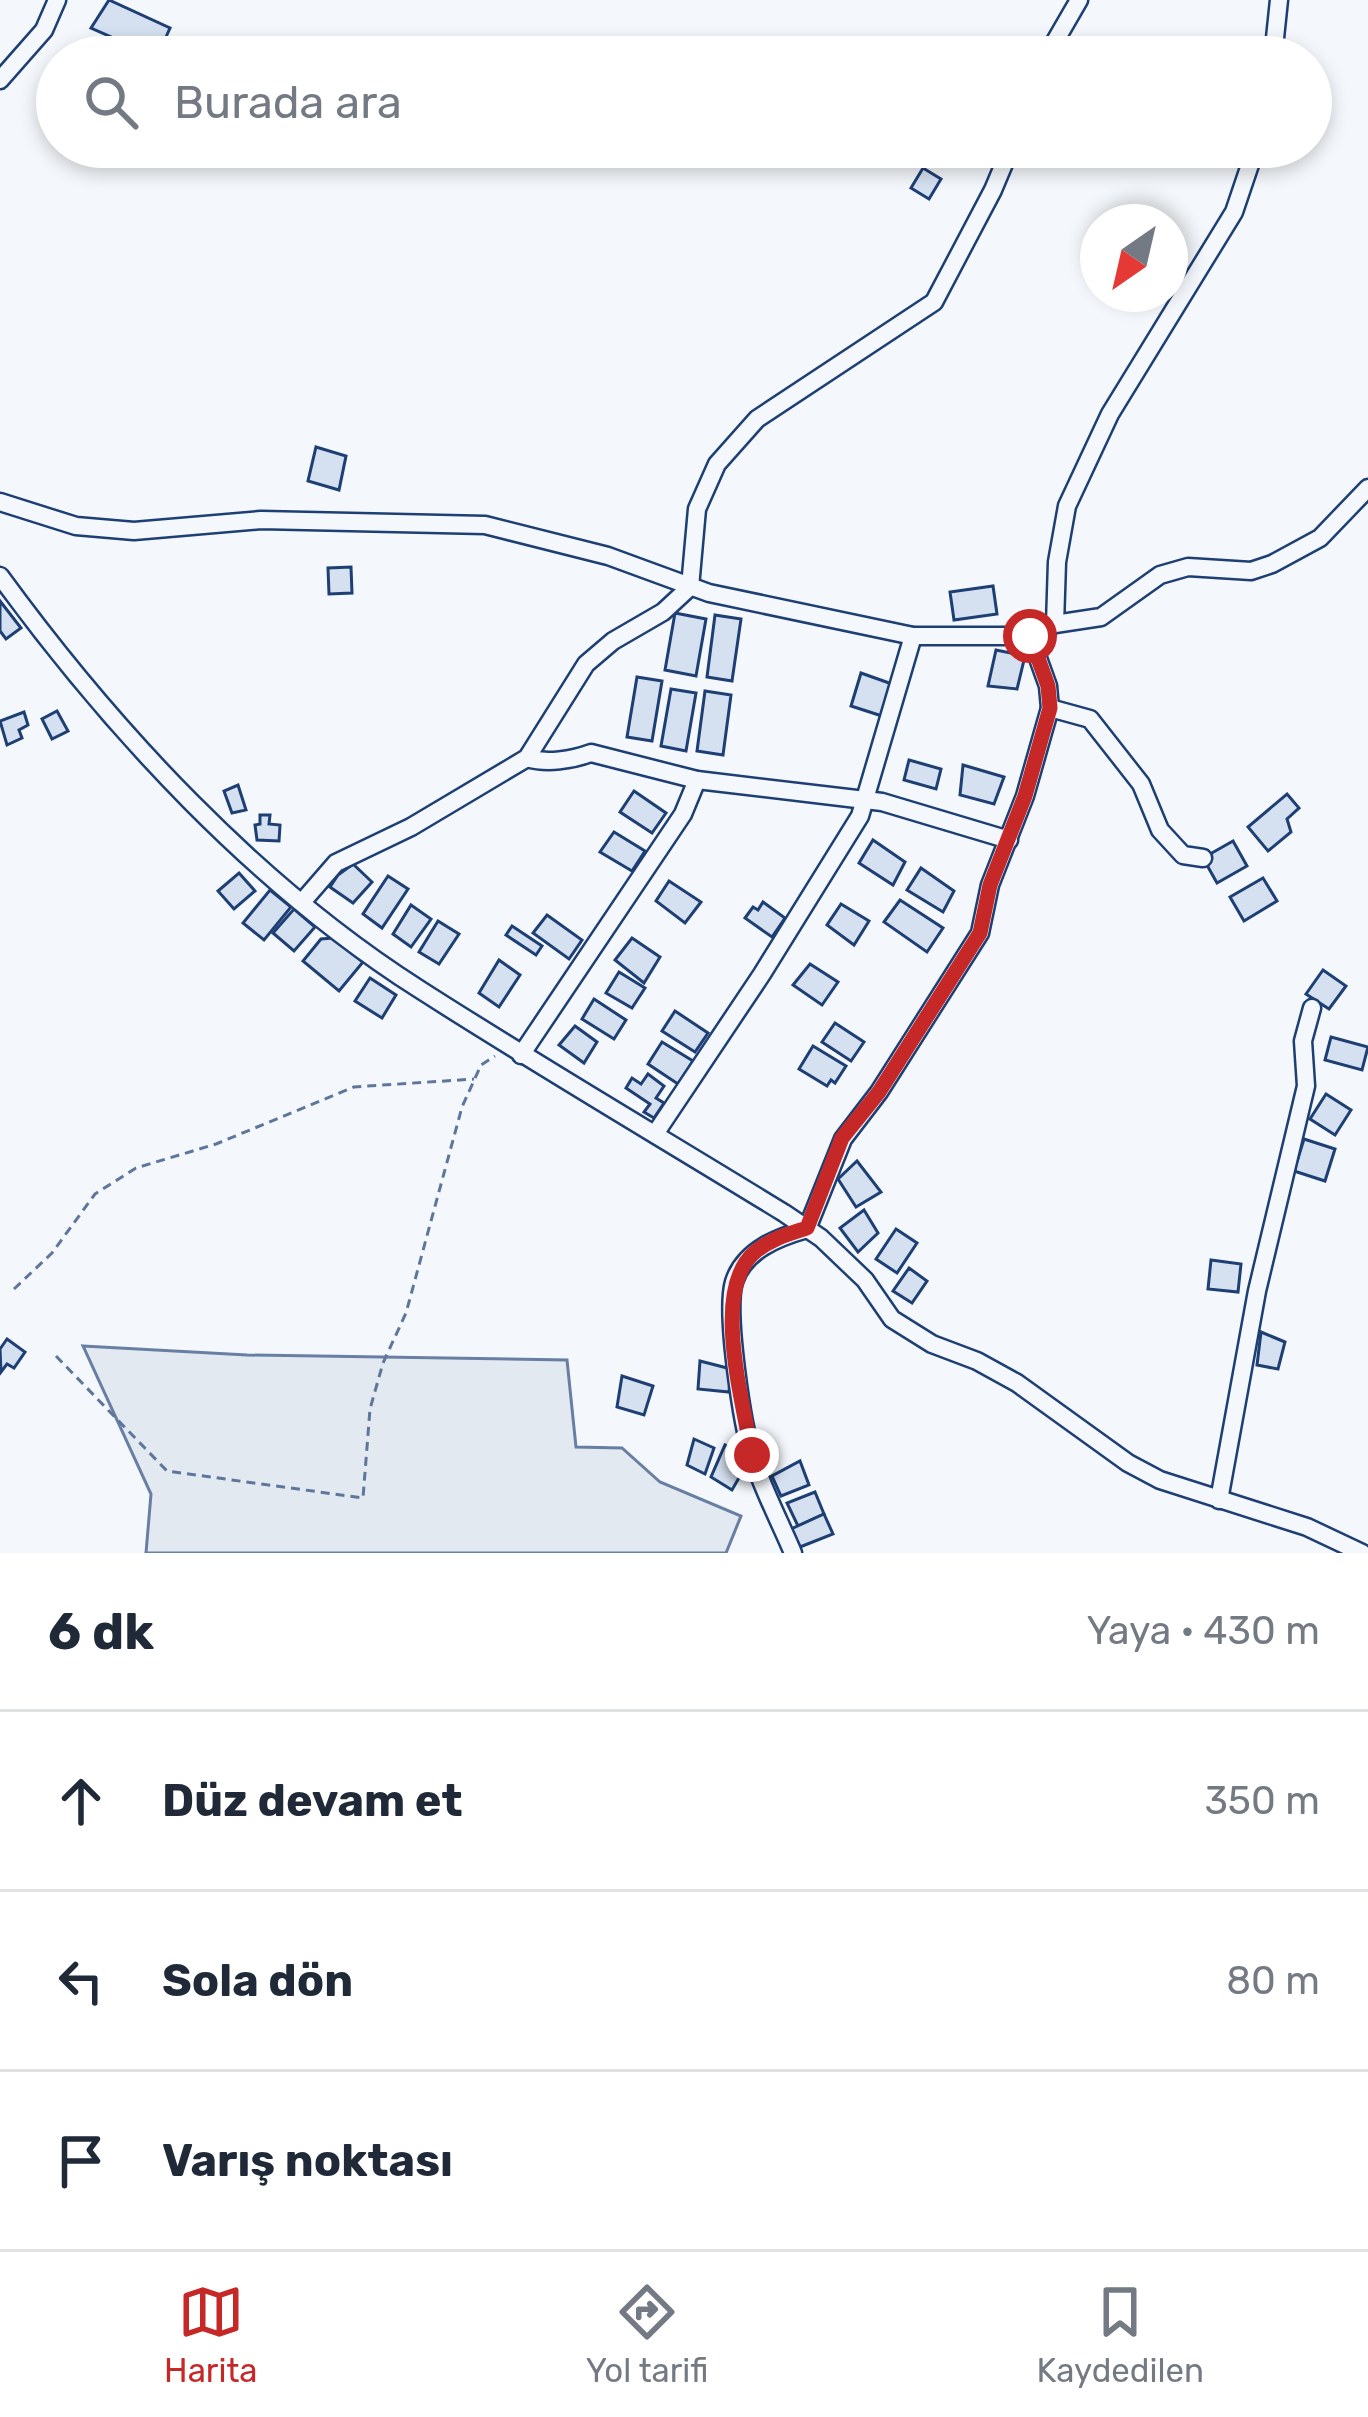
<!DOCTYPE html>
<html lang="tr">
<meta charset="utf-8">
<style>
:root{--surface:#fff;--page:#f2f2f3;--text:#1f2937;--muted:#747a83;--line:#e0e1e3;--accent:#c62828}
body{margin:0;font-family:Rubik,sans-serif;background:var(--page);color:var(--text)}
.compass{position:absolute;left:1080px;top:204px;width:108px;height:108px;border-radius:50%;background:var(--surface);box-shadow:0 6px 18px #0003;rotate:214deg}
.stop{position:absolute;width:36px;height:36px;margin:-27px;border:9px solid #c62828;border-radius:50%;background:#fff}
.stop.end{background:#c62828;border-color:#fff;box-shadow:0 3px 12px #0008}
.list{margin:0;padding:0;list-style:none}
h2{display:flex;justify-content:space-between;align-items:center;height:156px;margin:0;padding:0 48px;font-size:51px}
h2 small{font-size:39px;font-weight:400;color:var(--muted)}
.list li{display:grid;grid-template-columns:78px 1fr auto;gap:36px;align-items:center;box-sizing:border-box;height:180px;padding:0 48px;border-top:3px solid var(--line)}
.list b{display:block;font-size:45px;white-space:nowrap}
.list em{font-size:39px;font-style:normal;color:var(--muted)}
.icon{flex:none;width:66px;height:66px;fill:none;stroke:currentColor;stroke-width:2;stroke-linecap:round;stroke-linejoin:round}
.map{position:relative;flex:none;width:1368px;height:1553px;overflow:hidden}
.search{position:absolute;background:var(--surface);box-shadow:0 6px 18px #0003;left:36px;right:36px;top:36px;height:132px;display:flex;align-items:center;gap:30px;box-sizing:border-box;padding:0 42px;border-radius:66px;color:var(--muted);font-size:45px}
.sheet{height:696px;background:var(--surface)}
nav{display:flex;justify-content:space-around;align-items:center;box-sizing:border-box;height:168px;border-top:3px solid var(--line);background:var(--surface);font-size:33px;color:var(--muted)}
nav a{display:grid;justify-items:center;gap:6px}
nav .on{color:var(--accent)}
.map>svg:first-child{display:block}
</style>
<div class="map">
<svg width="1368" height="1553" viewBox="0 0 1368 1553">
<rect width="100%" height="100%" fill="#f4f7fb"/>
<polygon fill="#e3e9f0" stroke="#687fa3" stroke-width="3" points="83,1346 247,1355 567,1360 576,1447 622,1448 660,1482 741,1516 726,1553 146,1553 151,1494"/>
<g fill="#d5e0f0" stroke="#1d3f73" stroke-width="3">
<polygon points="109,0 170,28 157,57 91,28"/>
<polygon points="923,168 941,179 929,199 911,188"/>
<polygon points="316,447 346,456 339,490 308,481"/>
<polygon points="351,567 352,593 329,594 328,568"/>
<polygon points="993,586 997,614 954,620 950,592"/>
<polygon points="0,601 21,628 6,639 0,631"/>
<polygon points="675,613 706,619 696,676 665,670"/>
<polygon points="715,615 741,619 732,681 707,677"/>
<polygon points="996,650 1025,656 1017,689 988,686"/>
<polygon points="861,673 892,684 882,716 851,706"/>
<polygon points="637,677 662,681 652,741 627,737"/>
<polygon points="671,689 696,693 686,751 661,746"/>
<polygon points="705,691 731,695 723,755 697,751"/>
<polygon points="57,711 68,731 52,739 42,719"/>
<polygon points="24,712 28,725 19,730 22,738 7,745 0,721"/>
<polygon points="909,760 941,769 936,789 904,780"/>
<polygon points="963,765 1004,777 994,804 960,795"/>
<polygon points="238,785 246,810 232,813 224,791"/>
<polygon points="634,791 666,813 652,833 620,812"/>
<polygon points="1287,794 1299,808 1287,819 1291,832 1268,851 1248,827"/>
<polygon points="260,815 270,815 269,824 280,825 279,841 257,840 255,825 260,824"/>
<polygon points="614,832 645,851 632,871 600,852"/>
<polygon points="873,840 905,862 893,885 859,863"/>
<polygon points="1233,841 1247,866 1217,883 1203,858"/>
<polygon points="353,864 372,882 353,903 330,887 338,875"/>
<polygon points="921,868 954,891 943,912 907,890"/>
<polygon points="239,873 255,891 234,909 218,891"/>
<polygon points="388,876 408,889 382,928 363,914"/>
<polygon points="1263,878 1277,901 1244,921 1230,897"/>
<polygon points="669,881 701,902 685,923 656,901"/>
<polygon points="270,890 291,907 264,940 243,923"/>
<polygon points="900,900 943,928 927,952 884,922"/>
<polygon points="763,902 785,918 772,937 745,918 753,907 758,910"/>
<polygon points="841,904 869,921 854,945 827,925"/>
<polygon points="411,905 431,919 411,947 393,934"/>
<polygon points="294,909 315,927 294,951 273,933"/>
<polygon points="547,915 582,940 569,959 533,933"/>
<polygon points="438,921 459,934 439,964 419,952"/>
<polygon points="512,926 542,946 536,955 506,935"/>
<polygon points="333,938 363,962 339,991 303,961 321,939"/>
<polygon points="632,938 660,957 644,983 615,960"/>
<polygon points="499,960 520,975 499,1007 479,993"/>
<polygon points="810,964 838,982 822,1005 793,985"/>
<polygon points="1323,970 1346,986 1329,1009 1306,994"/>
<polygon points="619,972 645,988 632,1008 606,993"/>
<polygon points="370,978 396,995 382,1018 355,1001"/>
<polygon points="594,999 626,1020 614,1039 582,1019"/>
<polygon points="675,1011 708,1033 695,1052 662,1031"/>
<polygon points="835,1023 864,1042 851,1061 822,1042"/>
<polygon points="575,1026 597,1042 584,1063 559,1045"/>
<polygon points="1331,1037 1368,1047 1362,1070 1325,1060"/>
<polygon points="662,1042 693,1061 678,1084 648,1064"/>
<polygon points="813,1046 846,1066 835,1083 831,1080 827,1086 799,1069"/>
<polygon points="648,1074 664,1086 656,1098 664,1103 654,1118 644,1112 650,1104 626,1088 632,1078 641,1084"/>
<polygon points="1326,1094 1351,1110 1335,1135 1310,1119"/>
<polygon points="1304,1139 1335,1149 1325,1181 1294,1171"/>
<polygon points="857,1161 881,1192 856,1207 838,1179"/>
<polygon points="864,1210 878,1233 858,1252 840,1228"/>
<polygon points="896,1229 917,1243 897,1273 876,1259"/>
<polygon points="1211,1260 1241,1264 1238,1292 1208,1289"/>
<polygon points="909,1268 927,1281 912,1303 893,1291"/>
<polygon points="1261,1332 1285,1342 1278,1369 1257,1365"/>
<polygon points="7,1339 25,1352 14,1368 7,1364 1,1372 0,1349"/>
<polygon points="700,1361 731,1369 729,1392 698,1389"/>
<polygon points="622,1376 653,1386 644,1415 617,1407"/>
<polygon points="694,1439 714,1448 705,1474 687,1465"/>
<polygon points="725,1445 752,1455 732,1490 711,1477"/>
<polygon points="800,1461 809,1485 781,1496 772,1476"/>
<polygon points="815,1492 824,1514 798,1526 787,1503"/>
<polygon points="824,1514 833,1534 800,1547 791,1529"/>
</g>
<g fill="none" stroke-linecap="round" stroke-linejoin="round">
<defs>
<g id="minor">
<polyline points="1046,57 1079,0"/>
<polyline points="1273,57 1279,0"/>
<polyline points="0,80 44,30 57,0"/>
<polyline points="0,502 76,526 134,531 261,520 485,525 608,556 709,593 913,636 1030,636 1055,624 1101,617 1160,575 1188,567 1251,571 1272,564 1320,538 1368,488"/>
<path d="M0 576C113 731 257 886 419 989 539 1066 662 1138 784 1213L821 1238 865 1280 892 1319 932 1344 977 1361 1017 1383 1128 1463 1160 1480 1307 1527 1362 1553"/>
<polyline points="1055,624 1057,562 1067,506 1110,414 1234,212 1256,147"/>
<polyline points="1050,708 1090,719 1141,784 1160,830 1183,855 1203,858"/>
<path d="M527 758C547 764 572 760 591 753L697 780 882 802 1009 840"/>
<polyline points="303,901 336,863 411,827 527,758 586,664 613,641 663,612 690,587 697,509 717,464 757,419 934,302 993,190 1011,147"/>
<polyline points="521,1055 683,814 697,780"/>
<polyline points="655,1134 762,974 860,816 913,636"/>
<polyline points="1219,1500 1257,1291 1306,1086 1303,1041 1312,1008"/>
<path d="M793 1553C780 1522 763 1490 753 1458 742 1426 725 1312 734 1282 744 1250 779 1237 807 1229L843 1139 879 1092 980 933 990 885 1025 796 1050 708 1048 686 1030 636"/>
</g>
</defs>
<use href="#minor" stroke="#1d3f73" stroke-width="21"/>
<g stroke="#5e769c" stroke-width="3" stroke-dasharray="9 6" stroke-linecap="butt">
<polyline points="14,1289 52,1253 95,1194 136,1168 216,1144 354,1087 474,1079"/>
<polyline points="56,1356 167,1471 363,1498 370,1409 383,1363 406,1313 462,1107 481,1065 495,1056"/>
</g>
<use href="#minor" stroke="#f4f7fb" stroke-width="16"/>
</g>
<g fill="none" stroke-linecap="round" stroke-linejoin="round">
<path stroke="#c62828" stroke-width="15" d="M752 1455C744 1404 710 1290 755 1252 770 1239 789 1234 807 1228L842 1138 879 1092 980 933 990 885 1025 796 1050 708 1048 686 1030 636"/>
</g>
</svg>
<svg class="compass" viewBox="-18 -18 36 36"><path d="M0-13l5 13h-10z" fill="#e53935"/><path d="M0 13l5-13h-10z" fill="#747a83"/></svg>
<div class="stop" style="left:1030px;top:636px"></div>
<div class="stop end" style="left:752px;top:1455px"></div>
<div class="search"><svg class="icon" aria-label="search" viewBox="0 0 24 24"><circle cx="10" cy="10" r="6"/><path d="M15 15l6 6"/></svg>Burada ara</div>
</div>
<section class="sheet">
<h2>6 dk<small>Yaya · 430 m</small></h2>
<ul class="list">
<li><svg class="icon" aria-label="ahead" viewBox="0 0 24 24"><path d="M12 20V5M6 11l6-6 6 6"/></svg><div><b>Düz devam et</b></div><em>350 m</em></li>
<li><svg class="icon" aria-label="left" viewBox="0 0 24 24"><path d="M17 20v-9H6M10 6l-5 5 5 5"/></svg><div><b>Sola dön</b></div><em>80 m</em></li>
<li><svg class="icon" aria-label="arrive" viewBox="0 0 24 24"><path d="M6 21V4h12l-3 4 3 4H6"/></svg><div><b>Varış noktası</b></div></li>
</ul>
</section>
<nav>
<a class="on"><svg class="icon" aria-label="map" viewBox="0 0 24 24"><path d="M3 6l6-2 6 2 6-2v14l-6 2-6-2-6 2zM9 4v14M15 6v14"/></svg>Harita</a>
<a><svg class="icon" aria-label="directions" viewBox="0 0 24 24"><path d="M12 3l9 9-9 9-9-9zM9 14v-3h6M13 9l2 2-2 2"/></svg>Yol tarifi</a>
<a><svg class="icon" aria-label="saved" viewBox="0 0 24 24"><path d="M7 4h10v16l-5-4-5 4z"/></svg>Kaydedilen</a>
</nav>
